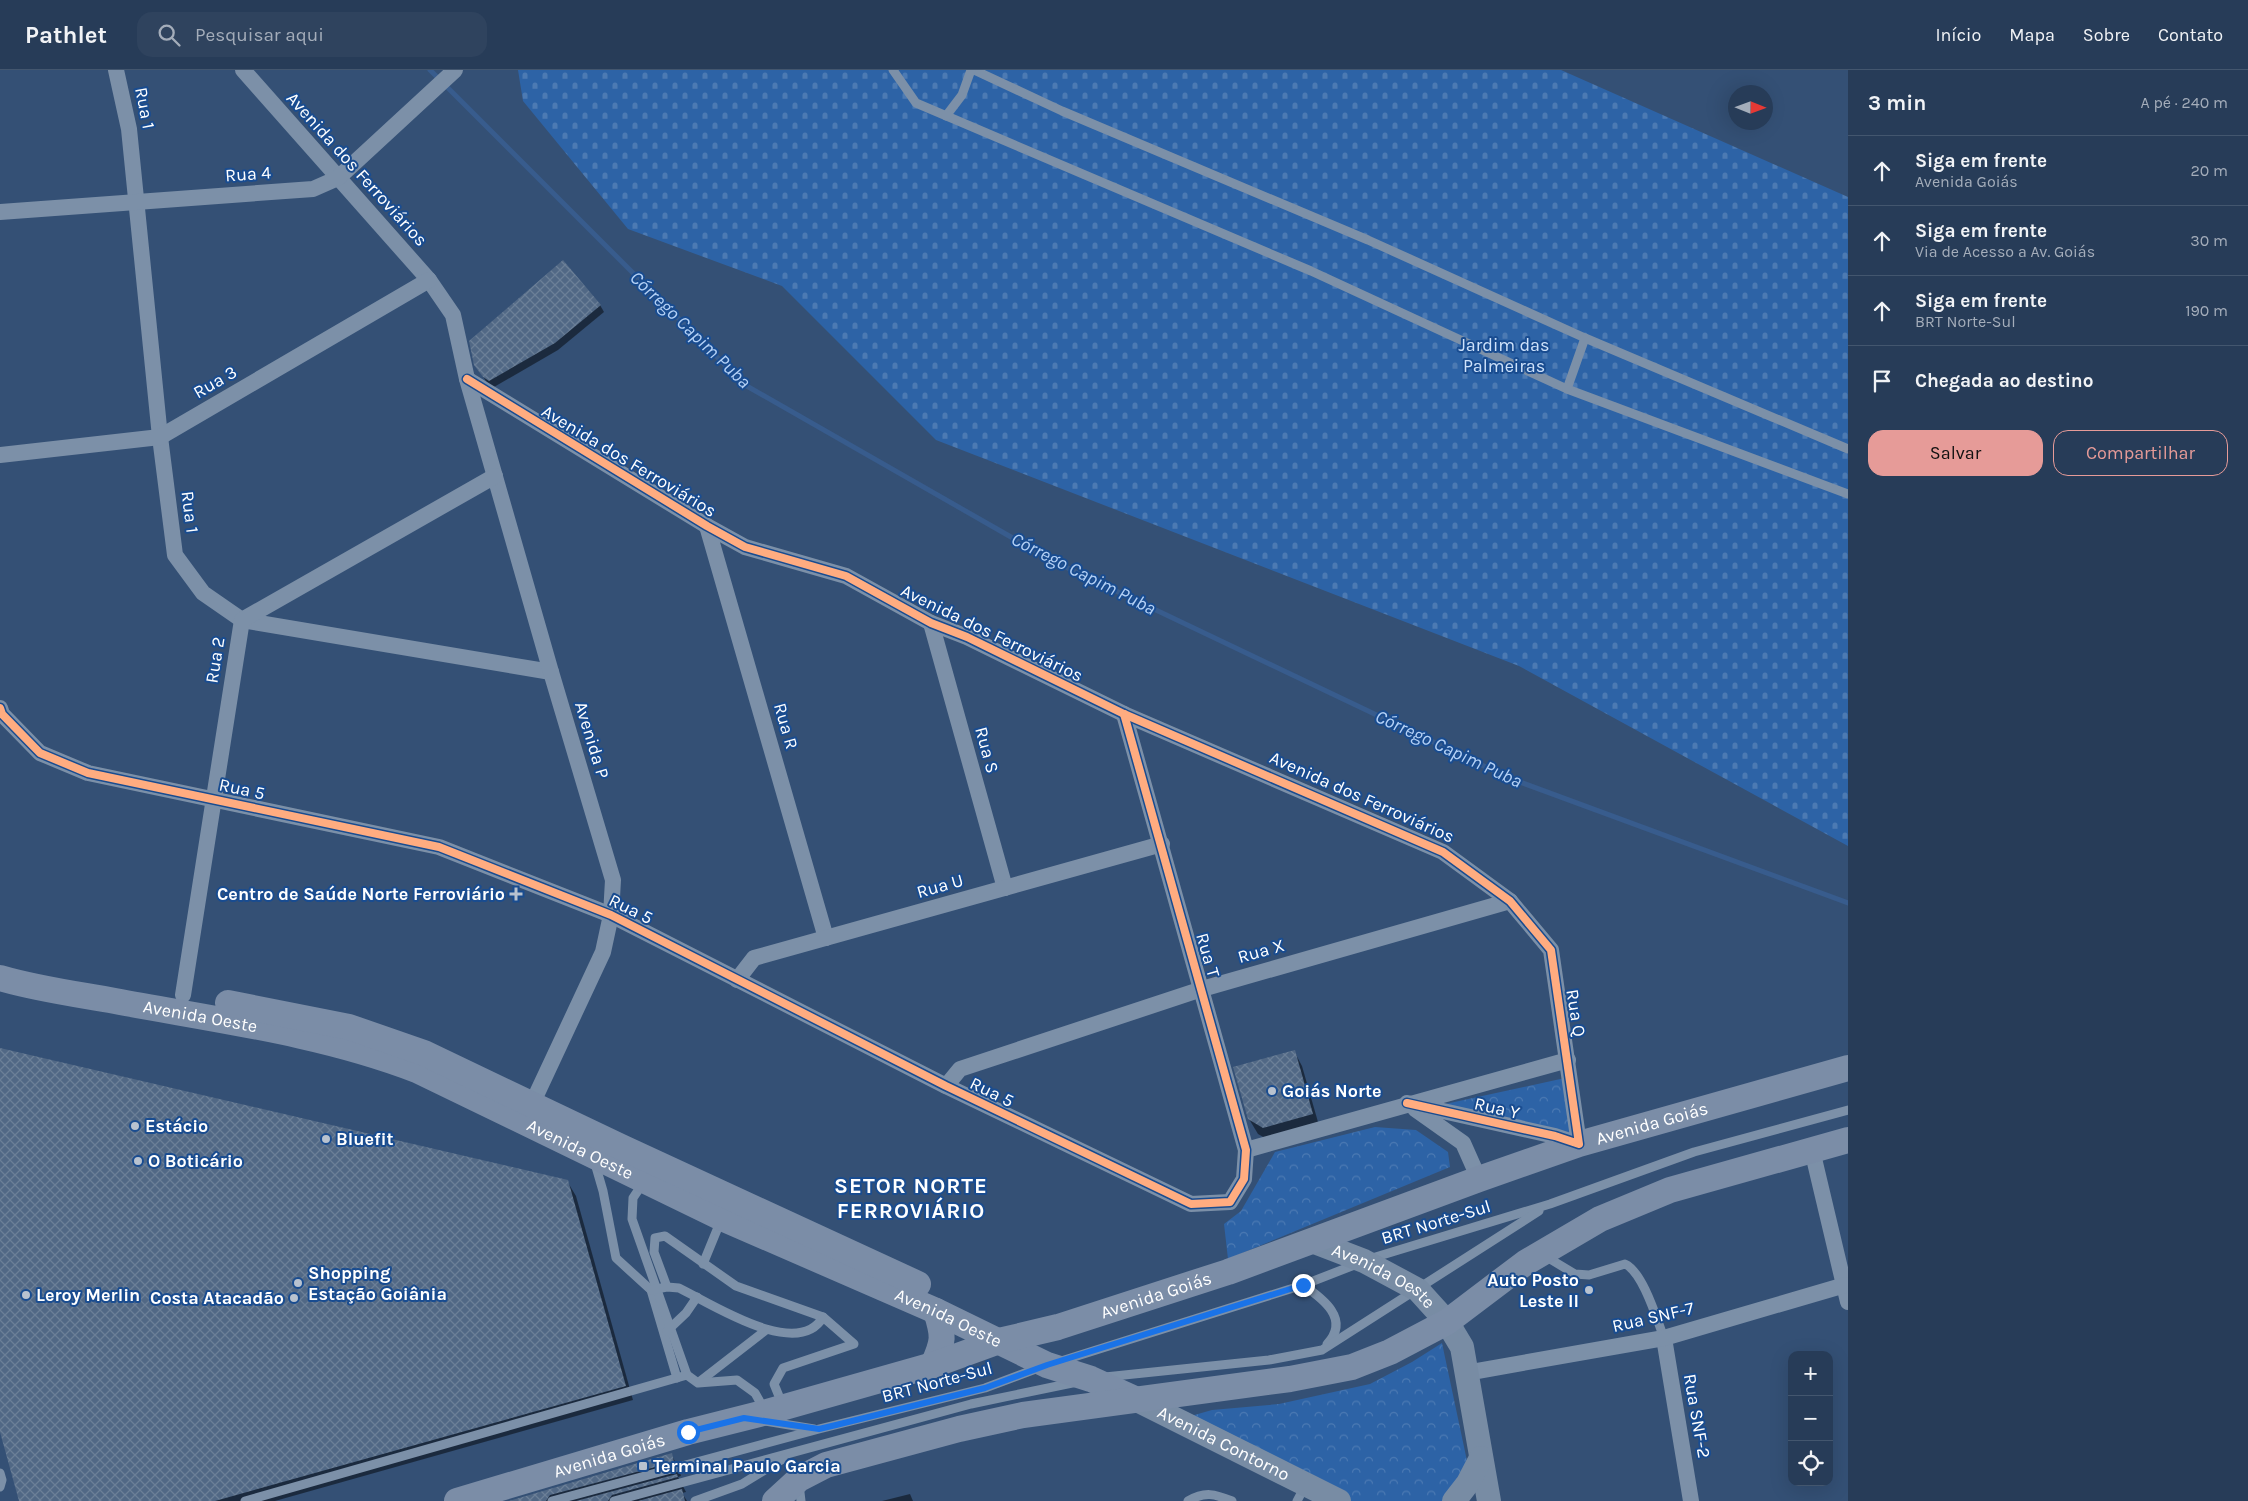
<!DOCTYPE html>
<html lang="pt">
<meta charset="utf-8">
<style>
:root{--surface:#273c58;--page:#2f435e;--text:#f1f3f6;--muted:#a4adba;--line:#43566e;--accent:#e69b98}
body{margin:0;font-family:Karla,sans-serif;background:var(--page);color:var(--text)}
.controls{position:absolute;right:15px;bottom:15px;display:grid;overflow:hidden;border-radius:10px;box-shadow:0 5px 20px #0002}
.controls button{width:45px;height:45px;display:grid;place-items:center;padding:0;border:0;border-bottom:1px solid var(--line);background:var(--surface);color:var(--text);font:25px sans-serif}
.compass{position:absolute;left:1728px;top:15px;width:45px;height:45px;border-radius:50%;background:var(--surface);box-shadow:0 5px 20px #0002;rotate:91deg}
.stop{position:absolute;width:15px;height:15px;margin:-11px;border:4px solid #1a73e8;border-radius:50%;background:#fff}
.stop.end{background:#1a73e8;border-color:#fff;box-shadow:0 1px 5px #0008}
.list{margin:0;padding:0;list-style:none}
h2{display:flex;justify-content:space-between;align-items:center;height:65px;margin:0;padding:0 20px;font-size:21px}
h2 small{font-size:16px;font-weight:400;color:var(--muted)}
.list li{display:grid;grid-template-columns:32px 1fr auto;gap:15px;align-items:center;box-sizing:border-box;height:70px;padding:0 20px;border-top:1px solid var(--line)}
.list b{display:block;font-size:19px;white-space:nowrap}
.list p{margin:0;font-size:16px;white-space:nowrap;color:var(--muted)}
.list em{font-size:16px;font-style:normal;color:var(--muted)}
.actions{display:flex;gap:10px;padding:15px 20px}
.actions a{flex:1;padding:11px 0;border:1px solid var(--accent);border-radius:15px;text-align:center;font-size:18px;color:var(--accent)}
.actions .main{background:var(--accent);color:#111}
.icon{flex:none;width:28px;height:28px;fill:none;stroke:currentColor;stroke-width:2;stroke-linecap:round;stroke-linejoin:round}
.map{position:relative;flex:none;width:1848px;height:1431px;overflow:hidden}
header{display:flex;align-items:center;gap:30px;box-sizing:border-box;height:70px;padding:0 25px;background:var(--surface);border-bottom:1px solid var(--line)}
header strong{font-size:24px}
nav{display:flex;gap:28px;margin-inline-start:auto;font-size:18px}
.search{width:350px;height:45px;background:var(--page);display:flex;align-items:center;gap:12px;box-sizing:border-box;padding:0 18px;border-radius:15px;color:var(--muted);font-size:19px}
main{display:flex}
aside{flex:1;background:var(--surface)}
.map>svg:first-child{display:block}
</style>
<header>
<strong>Pathlet</strong>
<div class="search"><svg class="icon" aria-label="search" viewBox="0 0 24 24"><circle cx="10" cy="10" r="6"/><path d="M15 15l6 6"/></svg>Pesquisar aqui</div>
<nav><a>Início</a><a>Mapa</a><a>Sobre</a><a>Contato</a></nav>
</header>
<main>
<div class="map">
<svg width="1848" height="1431" viewBox="0 0 1848 1431">
<defs>
<pattern id="cemetery-stones" width="16" height="16" patternUnits="userSpaceOnUse" patternTransform="scale(1.25)"><rect width="16" height="16" fill="#2d63a6"/><path d="M2 7V4a2 2 0 0 1 4 0v3zM10 15v-3a2 2 0 0 1 4 0v3z" fill="#4c7ab3"/></pattern>
<pattern id="park-crowns" width="20" height="18" patternUnits="userSpaceOnUse" patternTransform="scale(1.25)"><rect width="20" height="18" fill="#2d63a6"/><path d="M2 6a3 3 0 1 1 6 0M12 15a3 3 0 1 1 6 0" fill="none" stroke="#4c7ab3"/></pattern>
<pattern id="building-cross-hatch" width="8" height="8" patternUnits="userSpaceOnUse" patternTransform="scale(1.25)"><rect width="8" height="8" fill="#516885"/><path d="M0 0l8 8M0 8l8-8" fill="none" stroke="#6b7f97"/></pattern>
</defs>
<rect width="100%" height="100%" fill="#345075"/>
<polygon fill="url(#cemetery-stones)" points="518,0 1561,0 1848,127 1848,776 1519,596 936,370 782,216 628,159 523,31"/>
<g fill="url(#park-crowns)">
<polygon points="1565,1008 1573,1064 1436,1036"/>
<polygon points="1375,1057 1416,1060 1448,1082 1450,1097 1228,1189 1224,1154 1241,1141 1275,1082"/>
<polygon points="1442,1273 1467,1391 1445,1431 1348,1431 1184,1348 1212,1340 1279,1334 1370,1314 1412,1292"/>
</g>
<g fill="#0007">
<polygon points="600,235 604,242 558,280 494,317 488,314 480,302"/>
<polygon points="0,979 567,1111 576,1126 633,1330 275,1431 21,1431 0,1358"/>
<polygon points="1294,981 1302,996 1320,1059 1272,1072 1258,1064 1249,1049"/>
<polygon points="671,1384 679,1399 681,1406 678,1407 685,1420 686,1422 682,1423 687,1431 514,1431"/>
<polygon points="910,1424 913,1431 882,1431"/>
</g>
<g fill="none" stroke-linecap="round" stroke-linejoin="round">
<polyline stroke="#385c8d" stroke-width="5" points="430,0 745,315 1053,491 1509,708 1848,833"/>
</g>
<g fill="url(#building-cross-hatch)">
<polygon points="563,190 601,235 555,273 489,311 483,307 474,295 469,271"/>
<polygon points="0,978 568,1110 626,1316 215,1431 19,1431 0,1362"/>
<polygon points="1295,980 1313,1044 1263,1058 1248,1049 1233,997"/>
<polygon points="672,1383 674,1392 550,1425 546,1431 509,1431"/>
<polygon points="677,1404 678,1407 612,1425 608,1431 576,1431"/>
<polygon points="682,1419 685,1431 638,1431"/>
</g>
<g fill="none" stroke-linecap="round" stroke-linejoin="round">
<g stroke="#7c90a8" stroke-width="9">
<polyline points="893,0 916,33 1311,201 1567,319 1848,424"/>
<polyline points="974,0 1062,41 1368,170 1585,268 1848,379"/>
<polyline points="946,46 962,25 971,0"/>
<polyline points="1567,319 1585,268"/>
<polyline points="594,1090 603,1121 616,1188 651,1220 677,1308"/>
<polyline points="643,1113 633,1128 632,1149 687,1305"/>
<path d="M1545 1186 1575 1204 1589 1205 1625 1194C1643 1202 1657 1250 1664 1268"/>
<polyline points="1369,1189 1550,1134 1694,1082 1848,1040"/>
<polyline points="703,1194 721,1150"/>
<path d="M1303 1215C1322 1228 1351 1249 1327 1274"/>
<path d="M651 1220 667 1217 679 1218C710 1233 798 1291 823 1247L736 1216 665 1166 655 1168 654 1182 667 1217"/>
<polyline points="667,1261 686,1243 697,1227"/>
<polyline points="1058,1292 1303,1215 1357,1194"/>
<polyline points="1105,1307 1269,1290 1322,1280 1539,1141"/>
<polyline points="699,1312 766,1260"/>
<polyline points="783,1336 774,1314 783,1298 854,1274 823,1247"/>
<polyline points="765,1351 814,1359"/>
<polyline points="0,1403 2,1410 0,1417"/>
<polyline points="799,1414 801,1431"/>
<polyline points="245,1431 687,1305 698,1313 737,1310 755,1323 764,1339"/>
<polyline points="552,1431 819,1359 985,1318 1041,1297"/>
<polyline points="614,1431 971,1334 1077,1312"/>
<polyline points="695,1431 742,1414 783,1389"/>
<path d="M1188 1431C1205 1421 1215 1424 1232 1431"/>
<polyline points="1297,1431 1305,1416"/>
</g>
<g stroke="#7c90a8" stroke-width="16">
<polyline points="116,0 129,59 160,367 175,485 203,523 242,550 551,602"/>
<polyline points="243,0 429,210 453,245 467,309 551,602 613,810 611,845 603,882 532,1034"/>
<polyline points="0,142 313,119 338,108 455,0"/>
<polyline points="467,309 707,456 745,477 846,506 931,553 967,567 1124,644 1443,782 1510,831 1551,880 1579,1074 1555,1066 1407,1033"/>
<polyline points="0,385 160,367 429,210"/>
<polyline points="707,456 826,868"/>
<polyline points="931,553 1005,818"/>
<polyline points="0,638 2,644 40,683 88,703 439,777 611,845 946,1016 1191,1134 1230,1132 1244,1109 1246,1080 1124,644"/>
<polyline points="737,910 754,888 1162,774"/>
<polyline points="183,925 242,550 495,406"/>
<polyline points="946,1016 960,999 1202,919 1510,831"/>
<polyline points="1415,1039 1463,1073 1479,1109"/>
<polyline points="1246,1080 1568,990"/>
<polyline points="1812,1080 1848,1232"/>
<polyline points="1664,1268 1691,1431"/>
<polyline points="1466,1303 1664,1268 1845,1215"/>
</g>
<g stroke="#788ca4" stroke-width="24">
<path id="s1" d="M1312 1171 1364 1191 1418 1220 1447 1252 1462 1277 1489 1431"/>
<path id="s2" d="M1135 1329 1339 1431"/>
<polyline points="1454,1431 1468,1413 1481,1388"/>
</g>
<g stroke="#7b8da7" stroke-width="26">
<path id="s3" d="M0 908C37 919 76 924 115 931 216 950 321 963 417 1000L722 1148 936 1241 1047 1295 1091 1309 1135 1329"/>
<polyline points="228,933 349,957 424,983 621,1077 918,1214"/>
<path d="M933 1295C944 1271 944 1266 936 1241"/>
<path id="s4" d="M457 1431 688 1362 767 1342 933 1295 999 1271 1058 1257 1228 1202 1479 1109 1579 1074 1848 998"/>
<polyline points="775,1431 799,1409 826,1395 959,1359 1023,1345 1290,1309 1352,1297 1390,1282 1447,1252 1525,1193 1600,1149 1670,1120 1848,1070"/>
</g>
<defs>
<g id="cycleway">
<polyline points="467,309 707,456 745,477 846,506 931,553 967,567 1124,644 1443,782 1510,831 1551,880 1579,1074 1555,1066 1407,1033"/>
<polyline points="0,638 2,644 40,683 88,703 439,777 611,845 946,1016 1191,1134 1230,1132 1244,1109 1246,1080 1124,644"/>
</g>
</defs>
<use href="#cycleway" stroke="#194c90" stroke-width="11"/>
<use href="#cycleway" stroke="#ffac80" stroke-width="8"/>
</g>
<g fill="none" stroke-linecap="round" stroke-linejoin="round">
<polyline stroke="#1a73e8" stroke-width="6" points="688,1362 744,1348 819,1359 836,1355 985,1318 1047,1295 1303,1215"/>
</g>
<g fill="#b8c2cf" stroke="#194c90" stroke-width="2">
<path d="M513.5 816.5h5v5h5v5h-5v5h-5v-5h-5v-5h5z"/>
<circle cx="1272" cy="1021" r="5"/>
<circle cx="135" cy="1056" r="5"/>
<circle cx="326" cy="1069" r="5"/>
<circle cx="138" cy="1091" r="5"/>
<circle cx="298" cy="1213" r="5"/>
<circle cx="1589" cy="1220" r="5"/>
<circle cx="26" cy="1225" r="5"/>
<circle cx="294" cy="1228" r="5"/>
<rect x="638" y="1391" width="10" height="10" rx="2.5"/>
</g>
<g text-anchor="middle" stroke-width="4" stroke-linejoin="round" paint-order="stroke">
<g font-size="18" fill="#fff" stroke="#194c90">
<text transform="translate(145 38) rotate(79)" y="6">Rua 1</text>
<text transform="translate(357 99) rotate(48)" y="6">Avenida dos Ferroviários</text>
<text transform="translate(248 104) rotate(-4)" y="6">Rua 4</text>
<text transform="translate(215 312) rotate(-30)" y="6">Rua 3</text>
<text transform="translate(629 391) rotate(31)" y="6">Avenida dos Ferroviários</text>
<text transform="translate(190 442) rotate(83)" y="6">Rua 1</text>
<text transform="translate(992 563) rotate(26)" y="6">Avenida dos Ferroviários</text>
<text transform="translate(215 590) rotate(-81)" y="6">Rua 2</text>
<text transform="translate(786 656) rotate(74)" y="6">Rua R</text>
<text transform="translate(592 670) rotate(73)" y="6">Avenida P</text>
<text transform="translate(987 680) rotate(75)" y="6">Rua S</text>
<text transform="translate(242 719) rotate(12)" y="6">Rua 5</text>
<text transform="translate(1362 727) rotate(24)" y="6">Avenida dos Ferroviários</text>
<text transform="translate(940 816) rotate(-16)" y="6">Rua U</text>
<text transform="translate(631 839) rotate(26)" y="6">Rua 5</text>
<text transform="translate(1261 881) rotate(-16)" y="6">Rua X</text>
<text transform="translate(1208 885) rotate(74)" y="6">Rua T</text>
<text transform="translate(1576 943) rotate(81)" y="6">Rua Q</text>
<text dy="6" stroke="none"><textPath href="#s3" startOffset="204">Avenida Oeste</textPath></text>
<text transform="translate(992 1022) rotate(26)" y="6">Rua 5</text>
<text transform="translate(1497 1038) rotate(13)" y="6">Rua Y</text>
<text dy="6" stroke="none"><textPath href="#s4" startOffset="1254">Avenida Goiás</textPath></text>
<text dy="6" stroke="none"><textPath href="#s3" startOffset="609">Avenida Oeste</textPath></text>
<text transform="translate(1436 1152) rotate(-17)" y="6">BRT Norte-Sul</text>
<text dy="6" stroke="none"><textPath href="#s1" startOffset="80">Avenida Oeste</textPath></text>
<text dy="6" stroke="none"><textPath href="#s4" startOffset="729">Avenida Goiás</textPath></text>
<text transform="translate(1653 1247) rotate(-13)" y="6">Rua SNF-7</text>
<text dy="6" stroke="none"><textPath href="#s3" startOffset="1014">Avenida Oeste</textPath></text>
<text transform="translate(937 1312) rotate(-15)" y="6">BRT Norte-Sul</text>
<text transform="translate(1697 1346) rotate(80)" y="6">Rua SNF-2</text>
<text dy="6" stroke="none"><textPath href="#s2" startOffset="99">Avenida Contorno</textPath></text>
<text dy="6" stroke="none"><textPath href="#s4" startOffset="159">Avenida Goiás</textPath></text>
</g>
<g font-size="18" fill="#cee2fb" stroke="#194c90">
<text x="1504" y="281">Jardim das<tspan x="1504" dy="21">Palmeiras</tspan></text>
</g>
<g font-size="18" font-weight="bold" fill="#fff" stroke="#194c90" text-anchor="start">
<text x="505" y="830" text-anchor="end">Centro de Saúde Norte Ferroviário</text>
<text x="1282" y="1027">Goiás Norte</text>
<text x="145" y="1062">Estácio</text>
<text x="336" y="1075">Bluefit</text>
<text x="148" y="1097">O Boticário</text>
<text x="308" y="1209">Shopping<tspan x="308" dy="21">Estação Goiânia</tspan></text>
<text x="1579" y="1216" text-anchor="end">Auto Posto<tspan x="1579" dy="21">Leste II</tspan></text>
<text x="36" y="1231">Leroy Merlin</text>
<text x="284" y="1234" text-anchor="end">Costa Atacadão</text>
<text x="653" y="1402">Terminal Paulo Garcia</text>
</g>
<g font-size="19" font-style="italic" fill="#b4d1f6" stroke="#194c90">
<text transform="translate(691 259) rotate(44)" y="7">Córrego Capim Puba</text>
<text transform="translate(1084 503) rotate(27)" y="7">Córrego Capim Puba</text>
<text transform="translate(1449 678) rotate(25)" y="7">Córrego Capim Puba</text>
</g>
<g font-size="22" font-weight="bold" letter-spacing="1" fill="#fff" stroke="#194c90">
<text x="911" y="1123">SETOR NORTE<tspan x="911" dy="25">FERROVIÁRIO</tspan></text>
</g>
</g>
</svg>
<div class="controls">
<button>+</button>
<button>−</button>
<button><svg class="icon" aria-label="locate" viewBox="0 0 24 24"><circle cx="12" cy="12" r="6"/><path d="M12 2v4M12 18v4M2 12h4M18 12h4"/></svg></button>
</div>
<svg class="compass" viewBox="-18 -18 36 36"><path d="M0-13l5 13h-10z" fill="#e53935"/><path d="M0 13l5-13h-10z" fill="#a4adba"/></svg>
<div class="stop" style="left:688px;top:1362px"></div>
<div class="stop end" style="left:1303px;top:1215px"></div>
</div>
<aside>
<h2>3 min<small>A pé · 240 m</small></h2>
<ul class="list">
<li><svg class="icon" aria-label="ahead" viewBox="0 0 24 24"><path d="M12 20V5M6 11l6-6 6 6"/></svg><div><b>Siga em frente</b><p>Avenida Goiás</p></div><em>20 m</em></li>
<li><svg class="icon" aria-label="ahead" viewBox="0 0 24 24"><path d="M12 20V5M6 11l6-6 6 6"/></svg><div><b>Siga em frente</b><p>Via de Acesso a Av. Goiás</p></div><em>30 m</em></li>
<li><svg class="icon" aria-label="ahead" viewBox="0 0 24 24"><path d="M12 20V5M6 11l6-6 6 6"/></svg><div><b>Siga em frente</b><p>BRT Norte-Sul</p></div><em>190 m</em></li>
<li><svg class="icon" aria-label="arrive" viewBox="0 0 24 24"><path d="M6 21V4h12l-3 4 3 4H6"/></svg><div><b>Chegada ao destino</b></div></li>
</ul>
<div class="actions"><a class="main">Salvar</a><a>Compartilhar</a></div>
</aside>
</main>
